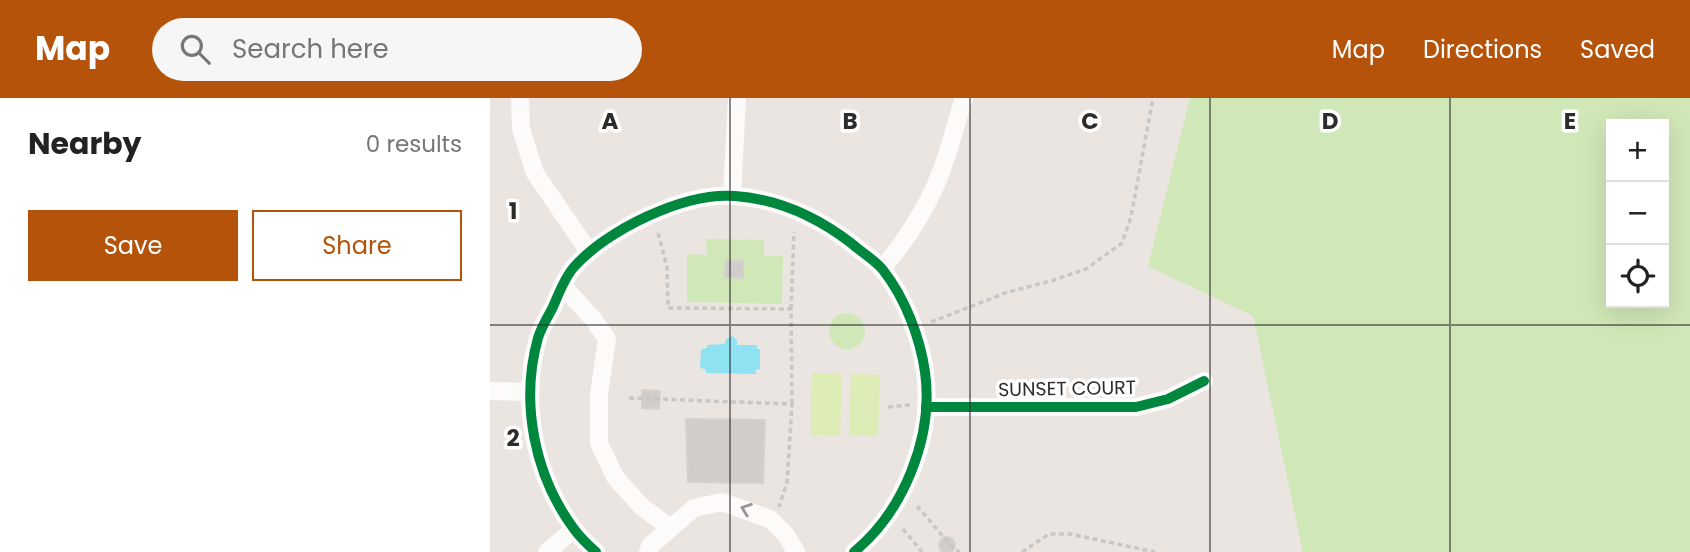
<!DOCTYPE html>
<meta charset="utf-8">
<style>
:root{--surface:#fff;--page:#f6f6f6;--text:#222;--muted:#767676;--line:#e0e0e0;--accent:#b45309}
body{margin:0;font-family:Poppins,sans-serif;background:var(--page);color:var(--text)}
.controls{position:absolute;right:21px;top:21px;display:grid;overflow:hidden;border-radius:0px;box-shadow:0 7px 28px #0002}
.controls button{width:63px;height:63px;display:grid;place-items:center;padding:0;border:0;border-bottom:2px solid var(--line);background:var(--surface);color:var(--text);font:35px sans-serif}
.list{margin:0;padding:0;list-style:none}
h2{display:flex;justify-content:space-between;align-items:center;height:91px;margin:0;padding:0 28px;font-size:30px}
h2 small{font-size:23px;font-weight:400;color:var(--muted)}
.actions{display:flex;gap:14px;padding:21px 28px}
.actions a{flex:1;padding:16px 0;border:2px solid var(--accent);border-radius:0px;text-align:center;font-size:24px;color:var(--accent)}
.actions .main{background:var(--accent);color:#fff}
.icon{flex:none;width:38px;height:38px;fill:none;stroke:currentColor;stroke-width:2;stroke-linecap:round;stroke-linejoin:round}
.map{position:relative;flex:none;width:1200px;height:454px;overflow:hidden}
header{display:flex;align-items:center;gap:42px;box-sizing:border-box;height:98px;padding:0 35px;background:var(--accent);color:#fff}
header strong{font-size:33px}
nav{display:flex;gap:38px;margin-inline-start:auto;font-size:24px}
.search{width:490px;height:63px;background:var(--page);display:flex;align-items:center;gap:18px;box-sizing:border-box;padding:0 24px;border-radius:38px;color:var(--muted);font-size:26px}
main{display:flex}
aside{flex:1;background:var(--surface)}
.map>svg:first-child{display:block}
</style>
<header>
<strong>Map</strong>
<div class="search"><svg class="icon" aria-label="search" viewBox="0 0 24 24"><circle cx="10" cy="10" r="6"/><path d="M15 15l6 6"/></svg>Search here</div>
<nav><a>Map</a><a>Directions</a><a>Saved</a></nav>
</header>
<main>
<aside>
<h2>Nearby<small>0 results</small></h2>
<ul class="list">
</ul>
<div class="actions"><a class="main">Save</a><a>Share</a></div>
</aside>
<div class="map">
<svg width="1200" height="454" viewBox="0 0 1200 454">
<rect width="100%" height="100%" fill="#eae5e1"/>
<g fill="#d0e7b7" fill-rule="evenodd">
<path d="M700 0H1200V454H813L763 218 658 168ZM1121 26H1174V205H1121Z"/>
<polygon points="216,141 274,142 274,158 293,158 292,206 197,204 197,156 217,157"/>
<circle cx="357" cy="233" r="18"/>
</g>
<g fill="#ddecb4">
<polygon points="322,275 352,276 350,338 321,337"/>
<polygon points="361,276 390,277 388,338 359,338"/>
</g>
<polygon fill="#8fe2f1" points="242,238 247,242 247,247 267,247 267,251 270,251 270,271 265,272 267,276 216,275 215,271 210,270 211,251 217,250 217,247 235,246 236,241"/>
<g fill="#d0cdca" stroke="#d5d1cd" stroke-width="2">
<polygon points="236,162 253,163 253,180 235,179"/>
<polygon points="152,292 170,293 169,311 152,310"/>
<polygon points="196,321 275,322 273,385 198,384"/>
<circle cx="457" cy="447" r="8"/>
</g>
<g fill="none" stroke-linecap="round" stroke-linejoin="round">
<g stroke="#c8c7c7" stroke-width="3.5" stroke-dasharray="5 3.5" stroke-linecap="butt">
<polyline points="168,135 177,169 178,210 301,211 302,306"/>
<polyline points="301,211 304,134"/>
<polyline points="441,224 518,194 561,183 596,171 632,145 641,119 663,0"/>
<polyline points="139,300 302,306 297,384 289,409"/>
<polyline points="398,309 420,307"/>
<polyline points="427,408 464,451 470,454"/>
<polyline points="413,431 432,454"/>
<polyline points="532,454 559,436 580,436 665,454"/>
</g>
<g stroke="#fcfbfa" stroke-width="18">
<polyline points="30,0 31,31 45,75 99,154"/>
<polyline points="242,98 247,0"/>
<path d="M392 171C412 147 430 121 443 93 457 64 464 31 474 0"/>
<polyline points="73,188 104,222 117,241 109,296 109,345 125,379 151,408 180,430"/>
<polyline points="0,293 41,294"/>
<polyline points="436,309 646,309 678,301 714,283"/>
<polyline points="57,454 84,431"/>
<path d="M106 454C98 447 90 439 84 431 44 377 30 304 48 240 51 230 57 220 62 211 68 198 74 180 84 169 117 132 194 94 245 98 287 101 327 119 361 145 371 154 385 162 393 172 415 200 430 239 435 274 444 338 414 413 364 454"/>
<polyline points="158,454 160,448 204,410 232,404 280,421 296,437 306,454"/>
</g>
<defs>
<g id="cycleway">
<polyline points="436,309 646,309 678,301 714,283"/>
<path d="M106 454C98 447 90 439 84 431 44 377 30 304 48 240 51 230 57 220 62 211 68 198 74 180 84 169 117 132 194 94 245 98 287 101 327 119 361 145 371 154 385 162 393 172 415 200 430 239 435 274 444 338 414 413 364 454"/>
</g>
</defs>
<use href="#cycleway" stroke="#fff" stroke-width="15"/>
<use href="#cycleway" stroke="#00873e" stroke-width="10"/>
</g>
<defs><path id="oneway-chevron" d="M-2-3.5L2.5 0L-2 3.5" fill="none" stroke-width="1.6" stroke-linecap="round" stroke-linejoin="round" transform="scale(1.75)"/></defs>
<use stroke="#949493" href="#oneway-chevron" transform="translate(256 411) rotate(-160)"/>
<path fill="none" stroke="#2c2c2c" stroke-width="2" stroke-opacity="0.55" d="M240 0V454M480 0V454M720 0V454M960 0V454M0 227H1200"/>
<g text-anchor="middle" stroke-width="7" stroke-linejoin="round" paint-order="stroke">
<g font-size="19" fill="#2c2c2c" stroke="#fff">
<text transform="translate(577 290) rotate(-1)" y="7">SUNSET COURT</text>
</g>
</g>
<g font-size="23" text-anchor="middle" font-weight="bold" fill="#2c2c2c" stroke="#fff" stroke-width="7" stroke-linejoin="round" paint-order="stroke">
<text x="120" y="31">A</text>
<text x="360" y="31">B</text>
<text x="600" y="31">C</text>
<text x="840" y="31">D</text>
<text x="1080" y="31">E</text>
<text x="23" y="121">1</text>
<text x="23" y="348">2</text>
</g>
</svg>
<div class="controls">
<button>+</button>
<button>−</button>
<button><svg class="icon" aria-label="locate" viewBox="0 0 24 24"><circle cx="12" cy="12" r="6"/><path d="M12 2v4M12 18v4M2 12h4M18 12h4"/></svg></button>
</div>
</div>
</main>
